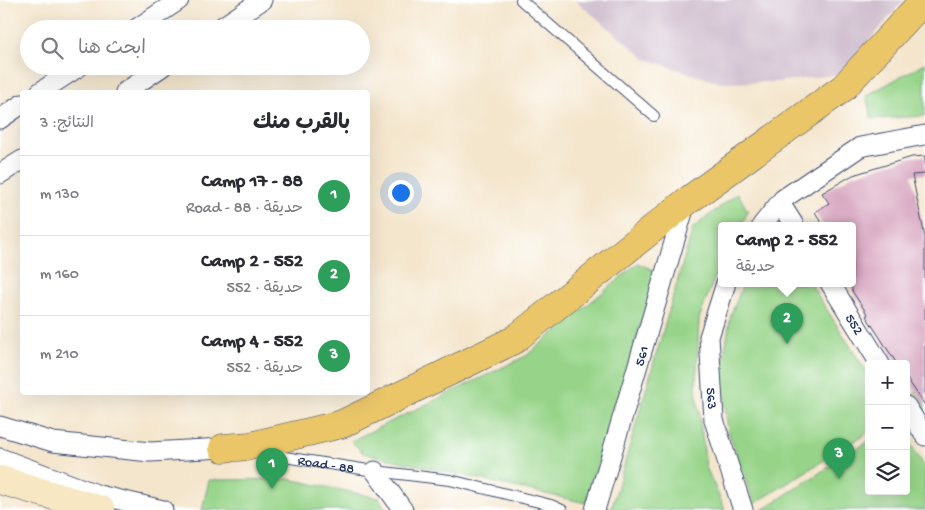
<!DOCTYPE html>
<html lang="ar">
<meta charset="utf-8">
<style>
:root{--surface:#fff;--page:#f7f7f7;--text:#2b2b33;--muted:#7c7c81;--line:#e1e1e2;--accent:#0b8043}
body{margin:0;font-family:"Gochi Hand","Playpen Sans Arabic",sans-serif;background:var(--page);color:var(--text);direction:rtl}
.controls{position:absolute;right:15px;bottom:15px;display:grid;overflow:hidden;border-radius:5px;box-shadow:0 5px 20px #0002}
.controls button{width:45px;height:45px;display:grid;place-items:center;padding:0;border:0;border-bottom:1px solid var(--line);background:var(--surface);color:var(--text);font:25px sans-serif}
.you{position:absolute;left:400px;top:192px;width:18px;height:18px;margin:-12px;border:4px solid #fff;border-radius:50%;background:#1a73e8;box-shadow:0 0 0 8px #1a73e833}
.badge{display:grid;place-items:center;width:32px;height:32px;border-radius:50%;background:var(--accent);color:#fff;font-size:16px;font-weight:700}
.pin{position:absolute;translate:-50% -41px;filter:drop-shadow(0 1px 2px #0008)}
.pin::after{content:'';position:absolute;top:26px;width:18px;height:15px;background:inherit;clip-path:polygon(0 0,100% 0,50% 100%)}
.popup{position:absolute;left:718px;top:222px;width:138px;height:65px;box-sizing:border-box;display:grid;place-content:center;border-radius:5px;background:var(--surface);filter:drop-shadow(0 1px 4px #0005);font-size:16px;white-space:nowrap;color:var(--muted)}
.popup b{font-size:19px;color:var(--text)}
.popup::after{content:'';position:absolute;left:50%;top:100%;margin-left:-10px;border:10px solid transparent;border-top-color:var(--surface)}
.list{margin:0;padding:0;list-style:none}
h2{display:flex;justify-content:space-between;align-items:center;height:65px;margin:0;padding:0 20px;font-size:21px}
h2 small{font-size:16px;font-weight:400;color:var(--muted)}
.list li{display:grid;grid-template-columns:32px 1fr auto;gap:15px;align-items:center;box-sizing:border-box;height:80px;padding:0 20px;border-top:1px solid var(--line)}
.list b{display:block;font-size:19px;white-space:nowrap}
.list p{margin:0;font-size:16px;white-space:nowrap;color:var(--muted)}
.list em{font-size:16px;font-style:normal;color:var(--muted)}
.icon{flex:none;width:28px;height:28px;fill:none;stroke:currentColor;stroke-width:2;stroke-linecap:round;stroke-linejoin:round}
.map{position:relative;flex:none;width:925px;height:510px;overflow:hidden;direction:ltr}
.search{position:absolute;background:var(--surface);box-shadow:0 5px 20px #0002;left:20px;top:20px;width:350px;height:55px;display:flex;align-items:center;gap:12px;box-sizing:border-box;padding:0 18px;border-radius:28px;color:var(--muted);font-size:19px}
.panel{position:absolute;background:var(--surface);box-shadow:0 5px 20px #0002;left:20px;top:90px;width:350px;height:305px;border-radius:5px;direction:rtl}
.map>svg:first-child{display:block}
</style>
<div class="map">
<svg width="925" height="510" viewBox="0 0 925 510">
<rect width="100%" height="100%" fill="#fff"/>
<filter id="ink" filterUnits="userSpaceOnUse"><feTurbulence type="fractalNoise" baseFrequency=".02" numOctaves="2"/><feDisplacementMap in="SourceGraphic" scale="10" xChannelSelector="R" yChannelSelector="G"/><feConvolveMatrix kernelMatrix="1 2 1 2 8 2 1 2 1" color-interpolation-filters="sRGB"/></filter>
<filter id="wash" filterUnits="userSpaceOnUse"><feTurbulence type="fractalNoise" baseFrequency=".0096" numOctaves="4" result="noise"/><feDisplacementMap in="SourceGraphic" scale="20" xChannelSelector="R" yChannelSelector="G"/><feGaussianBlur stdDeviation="1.12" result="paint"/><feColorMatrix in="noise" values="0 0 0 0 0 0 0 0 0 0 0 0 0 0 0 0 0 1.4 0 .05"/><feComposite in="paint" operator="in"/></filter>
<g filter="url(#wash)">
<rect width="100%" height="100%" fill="#f4e6cd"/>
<polygon fill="#cfbdce" points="575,0 904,0 840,74 778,82 720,83 646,59"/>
<g fill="#97d489" stroke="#598274">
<polygon points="925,63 925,116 872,119 866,96"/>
<polygon points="738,193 748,212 741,225 722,225 722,257 699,319 696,389 706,467 725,510 611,510 693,228"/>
<polygon points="638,263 657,272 586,503 363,453 351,441 526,356"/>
<polygon points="744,283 810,283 869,376 869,432 754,504 728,430 721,374 731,314"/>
<polygon points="925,387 925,415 912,395"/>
<polygon points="906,437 925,467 925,510 762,510 869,441 869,491 906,491"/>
<polygon points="289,479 379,498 386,510 202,510 209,480"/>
</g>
<g id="blocks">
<polygon fill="#d096b5" points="925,156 925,174 912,175 925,237 925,405 906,377 906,364 897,364 866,316 868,315 852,291 852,225 823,225 815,212 829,203 822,193 853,175 912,157"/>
</g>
</g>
<g filter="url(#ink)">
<use href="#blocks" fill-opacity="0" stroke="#3c4a6f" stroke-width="1"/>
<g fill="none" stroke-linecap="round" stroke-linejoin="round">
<defs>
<g id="lane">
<polyline points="521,0 654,116"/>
<path id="s1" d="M258 453 375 471 450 480 551 505 562 510"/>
</g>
<g id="street">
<polyline points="136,29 179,0"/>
<polyline points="219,29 262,0"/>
<polyline points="40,92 80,66"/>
<polyline points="125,92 163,66"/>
<polyline points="0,119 22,104"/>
<polyline points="0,174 22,160"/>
<polyline points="780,203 794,225"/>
<polyline points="762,225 783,199 860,147 925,135"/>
<path id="s2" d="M726 283 709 337 714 420 743 510"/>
<path id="s3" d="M830 283 880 364"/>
<polyline points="906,406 925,436"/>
<polyline points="0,426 53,442 150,452 223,448"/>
<polyline points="0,458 99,495 163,510"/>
<polyline points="375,471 403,510"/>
<path id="s4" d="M595 510 686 202"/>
</g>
<polyline id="secondary" points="0,480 101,510"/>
<polyline id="highway" points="223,448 250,446 342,424 514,340 686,202 843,88 924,0"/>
</defs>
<use href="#lane" stroke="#3c4a6f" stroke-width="12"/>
<use href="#street" stroke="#3c4a6f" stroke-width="21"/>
<use href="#secondary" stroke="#3c4a6f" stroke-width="29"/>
<use href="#highway" stroke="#3c4a6f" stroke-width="29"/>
<use href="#lane" stroke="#fff" stroke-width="10"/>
<use href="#street" stroke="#fff" stroke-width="19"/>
<use href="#secondary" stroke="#f7e8c3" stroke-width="28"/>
<use href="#highway" stroke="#eac669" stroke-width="28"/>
</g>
</g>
<g text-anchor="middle" stroke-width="4" stroke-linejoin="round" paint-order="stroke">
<g font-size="14" fill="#1b2f5e" stroke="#fff">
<text dy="5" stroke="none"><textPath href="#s3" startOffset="48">552</textPath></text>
<text dy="5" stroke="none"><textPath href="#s4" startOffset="161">561</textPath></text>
<text dy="5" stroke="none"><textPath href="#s2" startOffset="118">563</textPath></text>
<text dy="5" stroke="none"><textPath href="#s1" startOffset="69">Road - 88</textPath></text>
</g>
</g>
</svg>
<div class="controls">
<button>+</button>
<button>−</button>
<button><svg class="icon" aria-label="layers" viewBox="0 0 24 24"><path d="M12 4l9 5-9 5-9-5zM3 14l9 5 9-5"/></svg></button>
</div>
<div class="you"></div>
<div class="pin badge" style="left:272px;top:489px;background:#2e9e5b">1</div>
<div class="pin badge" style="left:787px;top:344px;background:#2e9e5b">2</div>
<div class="popup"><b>Camp 2 - 552</b>حديقة</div>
<div class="pin badge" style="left:839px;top:479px;background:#2e9e5b">3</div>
<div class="search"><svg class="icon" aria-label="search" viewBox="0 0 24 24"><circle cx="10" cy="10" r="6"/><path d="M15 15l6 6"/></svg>ابحث هنا</div>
<section class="panel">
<h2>بالقرب منك<small>النتائج: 3</small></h2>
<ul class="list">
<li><span class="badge" style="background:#2e9e5b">1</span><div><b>Camp 17 - 88</b><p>حديقة · Road - 88</p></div><em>130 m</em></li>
<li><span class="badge" style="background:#2e9e5b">2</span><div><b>Camp 2 - 552</b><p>حديقة · 552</p></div><em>160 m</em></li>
<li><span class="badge" style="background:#2e9e5b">3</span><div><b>Camp 4 - 552</b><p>حديقة · 552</p></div><em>210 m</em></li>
</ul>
</section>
</div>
